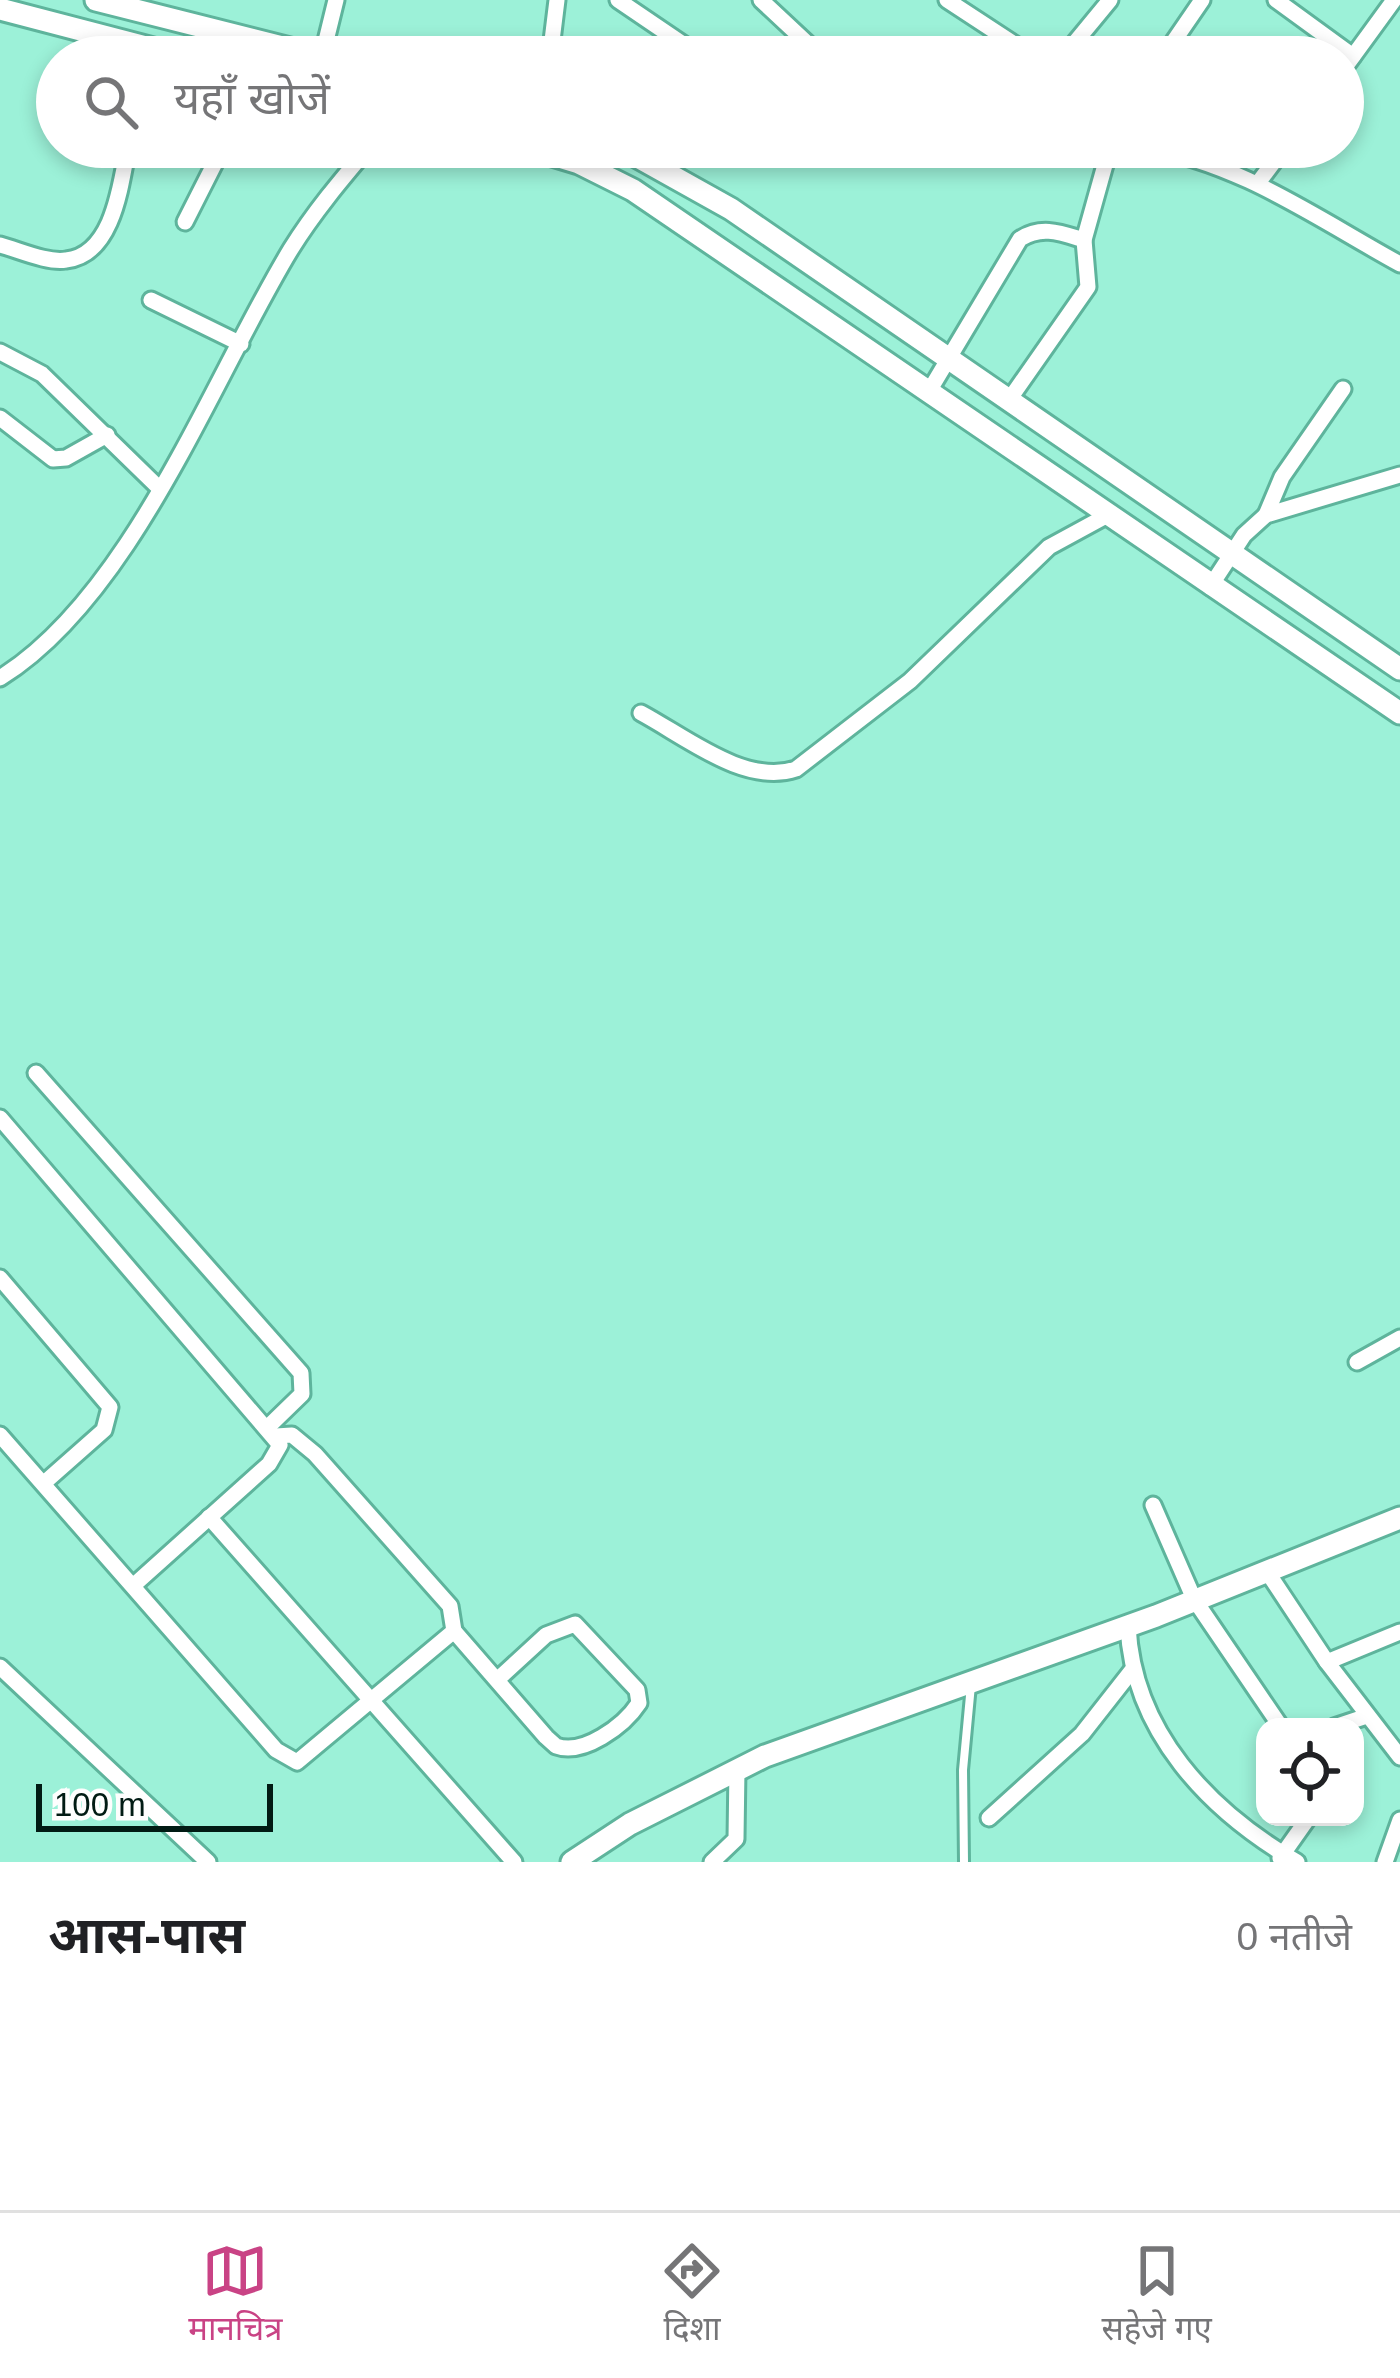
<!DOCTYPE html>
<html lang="hi">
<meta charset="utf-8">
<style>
:root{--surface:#fff;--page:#f2f2f2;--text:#202124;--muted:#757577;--line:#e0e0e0;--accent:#c94385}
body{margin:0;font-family:Arial,"Noto Sans Devanagari",sans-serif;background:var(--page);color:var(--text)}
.controls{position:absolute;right:36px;bottom:36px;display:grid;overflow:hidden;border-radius:24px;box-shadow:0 6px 18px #0003}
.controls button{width:108px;height:108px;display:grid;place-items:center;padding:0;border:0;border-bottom:3px solid var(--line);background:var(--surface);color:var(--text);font:60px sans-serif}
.scale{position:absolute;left:36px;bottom:30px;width:237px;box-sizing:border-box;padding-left:12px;border:6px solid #011b14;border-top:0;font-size:33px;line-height:42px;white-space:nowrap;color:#011b14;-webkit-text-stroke:9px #fefefe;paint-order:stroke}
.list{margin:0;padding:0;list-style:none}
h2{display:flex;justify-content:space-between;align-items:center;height:156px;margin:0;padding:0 48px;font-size:51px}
h2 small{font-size:39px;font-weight:400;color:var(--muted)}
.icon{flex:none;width:66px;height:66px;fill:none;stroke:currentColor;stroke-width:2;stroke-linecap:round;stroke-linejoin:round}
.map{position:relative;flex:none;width:1400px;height:1862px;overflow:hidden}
.search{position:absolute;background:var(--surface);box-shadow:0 6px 18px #0003;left:36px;right:36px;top:36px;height:132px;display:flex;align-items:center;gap:30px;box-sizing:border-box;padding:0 42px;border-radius:66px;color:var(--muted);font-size:45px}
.sheet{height:348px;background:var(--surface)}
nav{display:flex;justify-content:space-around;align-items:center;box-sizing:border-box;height:168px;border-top:3px solid var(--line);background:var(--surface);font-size:33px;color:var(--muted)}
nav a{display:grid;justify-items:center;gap:6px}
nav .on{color:var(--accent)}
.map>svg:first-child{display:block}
</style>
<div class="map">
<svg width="1400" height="1862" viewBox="0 0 1400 1862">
<rect width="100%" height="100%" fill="#9cf1d8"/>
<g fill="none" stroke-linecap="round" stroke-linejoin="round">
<defs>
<polyline id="lane" points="964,1862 963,1770 971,1685"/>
<g id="street">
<polyline points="618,0 702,57"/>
<polyline points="761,0 822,57"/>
<polyline points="947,0 1034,57"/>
<polyline points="1276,0 1353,56"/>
<polyline points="322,57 336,0"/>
<polyline points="550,57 557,0"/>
<polyline points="1063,57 1110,0"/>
<polyline points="1163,57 1202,0"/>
<polyline points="1343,70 1394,0"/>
<path d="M1141 147C1238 161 1316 218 1400 264"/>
<polyline points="1258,183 1285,147"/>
<polyline points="185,222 223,147"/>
<path d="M0 245C19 250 47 263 66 260 114 255 121 182 128 147"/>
<polyline points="151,300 241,344"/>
<polyline points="0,352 42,374 160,489"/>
<path d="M928 393 1020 239C1042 225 1061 233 1084 240"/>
<polyline points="1009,400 1088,287 1084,240 1110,147"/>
<polyline points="0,418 53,459 66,458 107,435"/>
<polyline points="1266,515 1282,477 1343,389"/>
<polyline points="1210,587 1244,535 1266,515 1400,475"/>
<path d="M0 678C132 596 212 379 291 249 314 212 341 180 369 147"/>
<path d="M641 713C686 737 745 786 796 769L910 681 1049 547 1106 516"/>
<polyline points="36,1073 301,1373 302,1394 268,1427"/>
<polyline points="0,1118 280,1445 269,1464 134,1585"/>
<polyline points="0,1278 110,1407 104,1430 44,1483"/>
<polyline points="1357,1362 1400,1338"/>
<polyline points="0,1435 276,1750 297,1762 454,1631 450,1606 315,1454 292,1435 276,1436"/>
<polyline points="1153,1505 1194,1599 1281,1727"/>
<polyline points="209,1517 514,1862"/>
<polyline points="1266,1570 1327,1662 1400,1757"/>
<path d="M1128 1626C1133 1732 1209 1811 1297 1862"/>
<path d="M454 1631 546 1737 556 1746C583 1756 624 1726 639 1703L637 1690 575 1624 546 1635 497 1680"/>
<polyline points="1327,1662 1400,1632"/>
<polyline points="0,1667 208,1862"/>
<polyline points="1334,1727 1367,1716"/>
<polyline points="989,1818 1082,1734 1133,1669"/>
<polyline points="1280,1858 1309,1817"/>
<polyline points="712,1862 736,1839 737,1768"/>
<polyline points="1385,1862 1400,1820"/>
</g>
<g id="secondary">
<polyline points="96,0 322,57"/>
<polyline points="0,9 184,57"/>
<polyline points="526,147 579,163 633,190 1400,713"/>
<polyline points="620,147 731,209 1400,669"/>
<polyline points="572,1862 630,1824 765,1756 1156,1616 1400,1518"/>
</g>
</defs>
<use href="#lane" stroke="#5eb49c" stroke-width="14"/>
<use href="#street" stroke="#5eb49c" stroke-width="21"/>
<use href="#secondary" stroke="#5eb49c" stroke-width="27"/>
<use href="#lane" stroke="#fff" stroke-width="8"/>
<use href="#street" stroke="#fff" stroke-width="15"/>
<use href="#secondary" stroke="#fff" stroke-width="21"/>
</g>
</svg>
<div class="controls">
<button><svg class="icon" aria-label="locate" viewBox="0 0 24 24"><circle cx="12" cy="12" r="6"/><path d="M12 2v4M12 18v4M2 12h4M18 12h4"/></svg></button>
</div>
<div class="scale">100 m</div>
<div class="search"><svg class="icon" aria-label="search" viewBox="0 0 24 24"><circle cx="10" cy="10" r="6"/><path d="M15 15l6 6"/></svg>यहाँ खोजें</div>
</div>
<section class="sheet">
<h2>आस-पास<small>0 नतीजे</small></h2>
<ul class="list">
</ul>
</section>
<nav>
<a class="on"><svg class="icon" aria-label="map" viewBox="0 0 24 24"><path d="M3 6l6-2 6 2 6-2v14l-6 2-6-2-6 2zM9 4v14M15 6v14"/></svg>मानचित्र</a>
<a><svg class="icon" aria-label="directions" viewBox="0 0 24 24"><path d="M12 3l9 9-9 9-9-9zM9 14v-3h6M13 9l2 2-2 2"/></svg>दिशा</a>
<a><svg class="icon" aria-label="saved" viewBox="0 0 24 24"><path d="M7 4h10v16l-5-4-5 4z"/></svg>सहेजे गए</a>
</nav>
